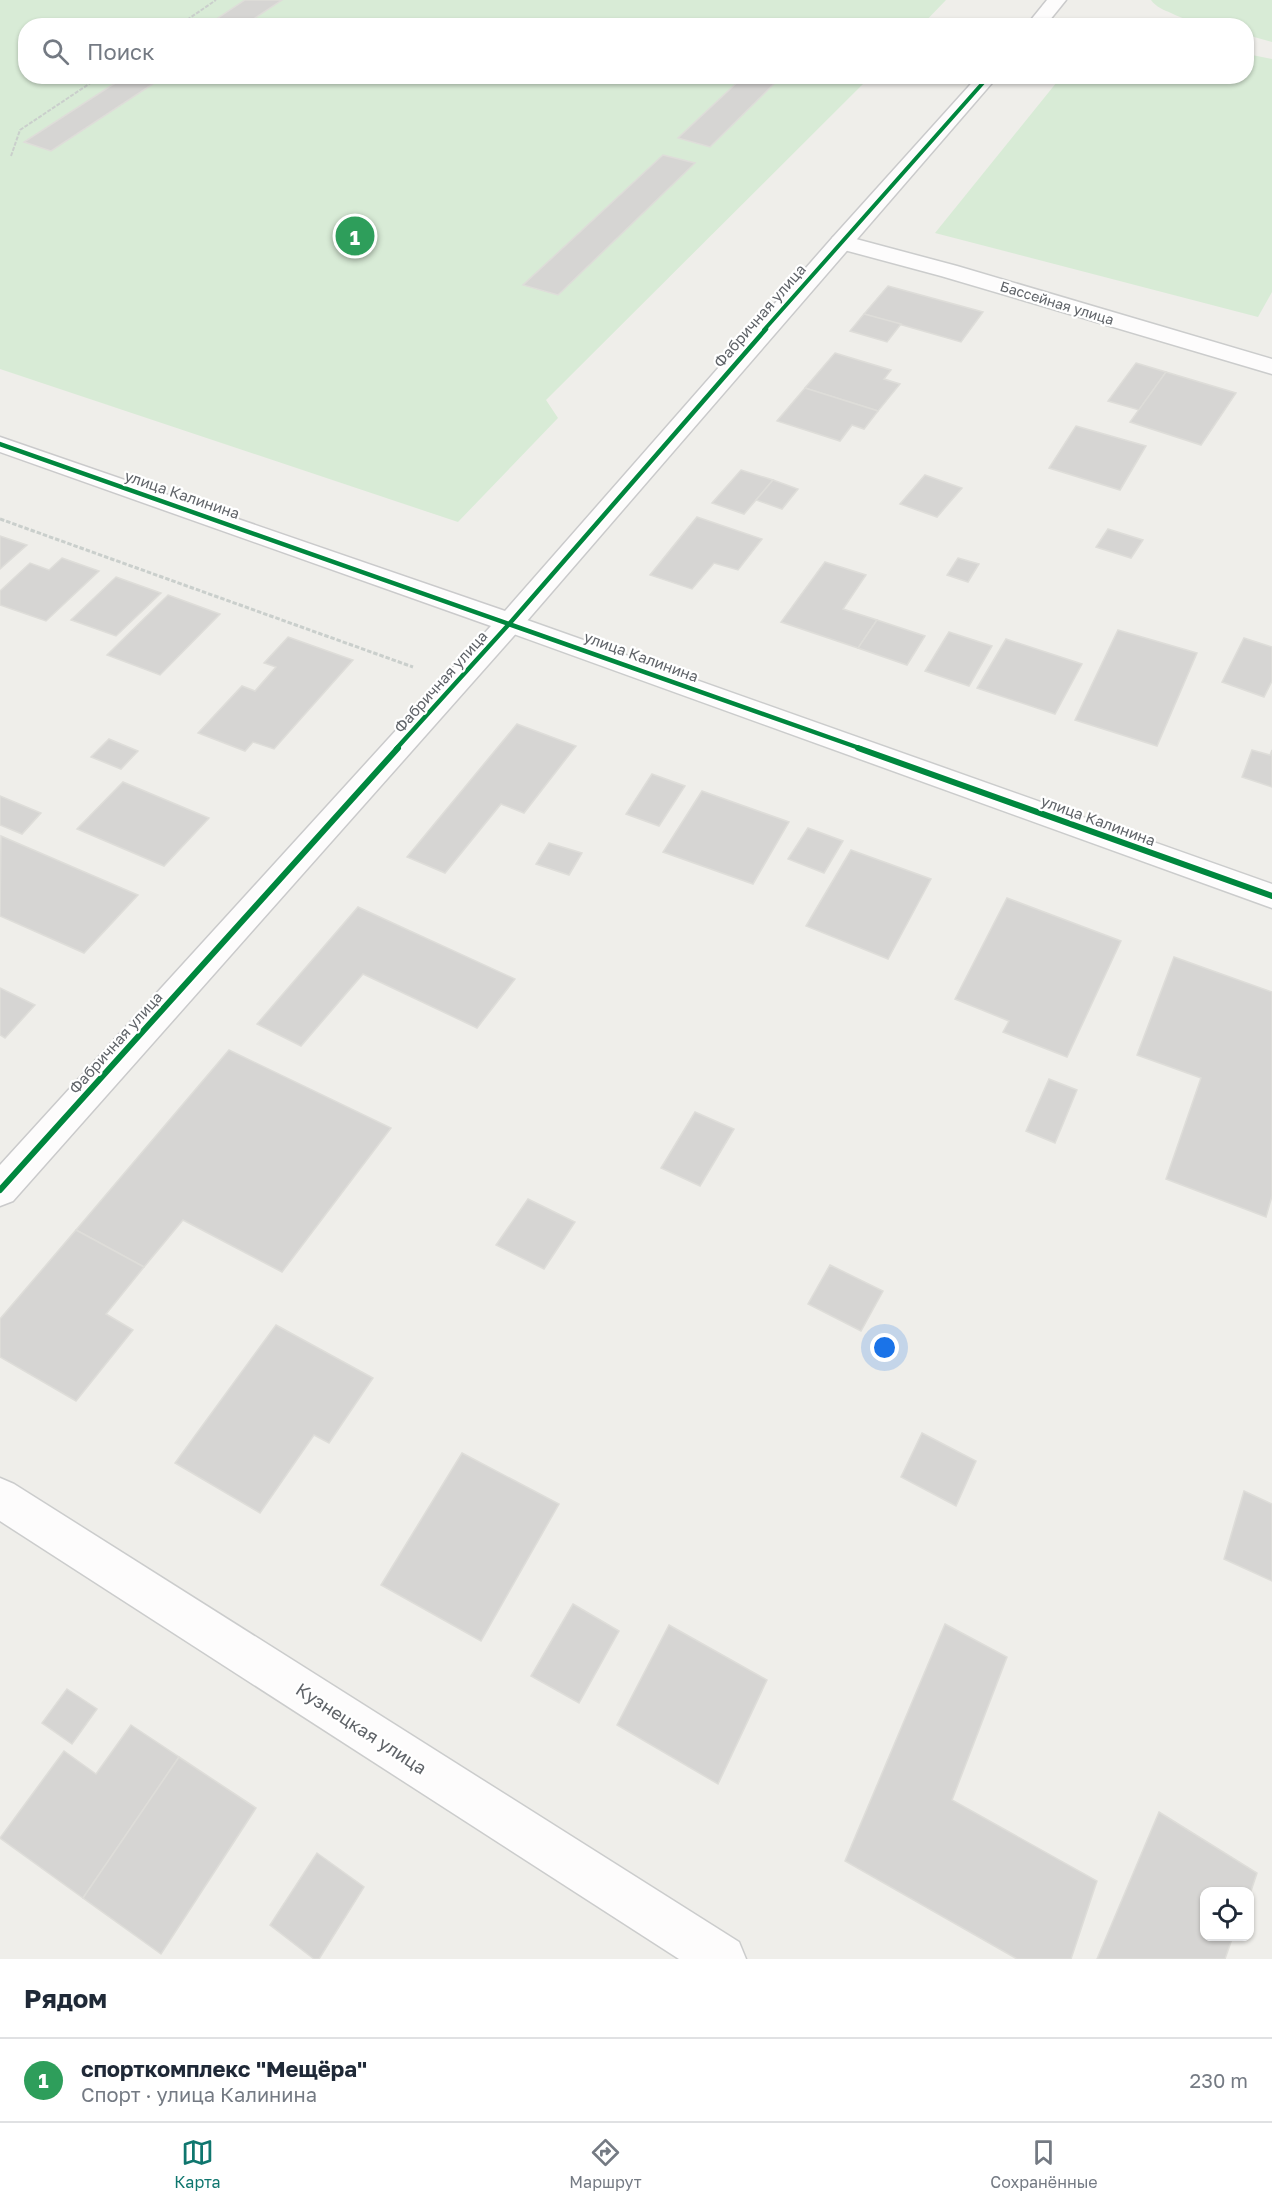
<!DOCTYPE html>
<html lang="ru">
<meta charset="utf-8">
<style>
:root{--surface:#fff;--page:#f6f6f7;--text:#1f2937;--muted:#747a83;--line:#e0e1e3;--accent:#0f766e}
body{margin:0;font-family:"Golos Text",sans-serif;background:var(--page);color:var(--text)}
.controls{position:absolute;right:18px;bottom:18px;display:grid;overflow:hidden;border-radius:12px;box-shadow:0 2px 4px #0004}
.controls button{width:54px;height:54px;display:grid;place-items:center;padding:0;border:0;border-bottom:2px solid var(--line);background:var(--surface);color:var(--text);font:30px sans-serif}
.you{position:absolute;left:885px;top:1348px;width:21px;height:21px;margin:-15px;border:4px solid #fff;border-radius:50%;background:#1a73e8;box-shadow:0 0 0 9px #1a73e833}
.badge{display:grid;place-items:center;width:39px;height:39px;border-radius:50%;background:var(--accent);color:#fff;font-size:20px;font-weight:700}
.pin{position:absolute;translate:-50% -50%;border:3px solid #fff;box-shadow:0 2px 6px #0006}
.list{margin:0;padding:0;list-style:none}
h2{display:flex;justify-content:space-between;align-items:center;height:78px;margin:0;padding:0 24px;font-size:26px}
h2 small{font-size:20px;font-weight:400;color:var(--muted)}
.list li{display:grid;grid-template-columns:39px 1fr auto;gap:18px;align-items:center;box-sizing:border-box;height:84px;padding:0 24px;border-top:2px solid var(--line)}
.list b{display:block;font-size:22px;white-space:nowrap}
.list p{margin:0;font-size:20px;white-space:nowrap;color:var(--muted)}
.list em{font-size:20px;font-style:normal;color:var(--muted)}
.icon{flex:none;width:33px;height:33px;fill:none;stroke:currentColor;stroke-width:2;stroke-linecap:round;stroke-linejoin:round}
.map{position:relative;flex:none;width:1272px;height:1959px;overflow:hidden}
.search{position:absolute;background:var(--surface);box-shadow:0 2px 4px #0004;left:18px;right:18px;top:18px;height:66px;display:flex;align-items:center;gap:15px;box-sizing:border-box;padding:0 21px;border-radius:24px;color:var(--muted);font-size:22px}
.sheet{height:162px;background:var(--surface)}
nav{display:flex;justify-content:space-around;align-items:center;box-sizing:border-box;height:84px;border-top:2px solid var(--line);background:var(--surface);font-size:16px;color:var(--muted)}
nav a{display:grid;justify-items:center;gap:3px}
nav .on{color:var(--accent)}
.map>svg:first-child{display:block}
</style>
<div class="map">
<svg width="1272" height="1959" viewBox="0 0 1272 1959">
<rect width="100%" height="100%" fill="#efeeea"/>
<g fill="#d8ebd6">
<polygon points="0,0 946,0 921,26 26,26 26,76 870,77 546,400 558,418 458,522 0,369"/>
<path d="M1151 0H1272V42L1247 35 1246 26C1215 26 1200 27 1171 13 1164 10 1156 7 1151 0Z"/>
<polygon points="1247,54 1272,59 1272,292 1258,317 935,233 1061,77 1246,76"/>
</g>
<g fill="#d6d5d3" stroke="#deddd9" stroke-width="1.5">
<polygon points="245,0 282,0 243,26 206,26"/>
<polygon points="126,76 165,76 51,151 24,142"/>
<polygon points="744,76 782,76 710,147 678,138"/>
<polygon points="663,155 695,163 558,295 523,285"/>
<polygon points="888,286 983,312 961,342 864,314"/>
<polygon points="864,314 901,324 887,342 850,331"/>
<polygon points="835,353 891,370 884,379 900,384 878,411 805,388"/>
<polygon points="1136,363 1166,372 1139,410 1108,401"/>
<polygon points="1166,372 1236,393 1201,445 1130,422"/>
<polygon points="805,388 878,411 864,429 852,425 840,441 777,421"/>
<polygon points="1076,426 1146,446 1120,490 1049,468"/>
<polygon points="741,470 773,480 744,514 712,503"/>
<polygon points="925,475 962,488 937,517 900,504"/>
<polygon points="773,480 798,489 782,509 756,500"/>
<polygon points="697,517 762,539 738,570 714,563 692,589 650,575"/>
<polygon points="1108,529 1143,540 1131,558 1096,547"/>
<polygon points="0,536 27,545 0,569"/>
<polygon points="62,558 99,571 46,621 0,605 0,591 30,563 49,570"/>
<polygon points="958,558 979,564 968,582 947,575"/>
<polygon points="825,562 866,575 843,609 877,620 858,648 781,622"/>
<polygon points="116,577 161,593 116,636 71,620"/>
<polygon points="168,595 220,614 160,675 107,655"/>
<polygon points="877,620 925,636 907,665 858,648"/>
<polygon points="1118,630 1197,653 1157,746 1075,720"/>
<polygon points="949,632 992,646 969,686 925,671"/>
<polygon points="288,637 353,660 274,749 253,742 245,751 198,733 242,686 255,691 276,667 264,663"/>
<polygon points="1244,638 1272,647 1272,681 1264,697 1222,682"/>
<polygon points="1006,639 1082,664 1055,714 977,688"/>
<polygon points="517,724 576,746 524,813 501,804 445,873 407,857"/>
<polygon points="109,739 138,751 121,769 91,757"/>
<polygon points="1252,750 1270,755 1272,750 1272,787 1242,777"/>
<polygon points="652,774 685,786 659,826 626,814"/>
<polygon points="123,782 209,818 164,866 77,829"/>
<polygon points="702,791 789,822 753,884 663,852"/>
<polygon points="0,796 41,813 22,834 0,825"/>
<polygon points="808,828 843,841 824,873 788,859"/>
<polygon points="1,836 138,895 84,953 0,916"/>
<polygon points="549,843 582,853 569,875 536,864"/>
<polygon points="851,850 931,879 888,959 806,926"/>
<polygon points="1007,898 1121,941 1067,1057 1003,1032 1009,1021 955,999"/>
<polygon points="358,907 515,979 477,1028 363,974 301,1046 257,1024"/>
<polygon points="1174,957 1272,992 1272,1196 1266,1217 1166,1179 1201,1078 1137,1055"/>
<polygon points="0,988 35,1005 5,1038 0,1035"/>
<polygon points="229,1050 391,1128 282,1272 183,1220 144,1267 76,1230"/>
<polygon points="1049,1079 1077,1090 1055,1143 1026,1131"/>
<polygon points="695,1112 734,1129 700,1186 661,1168"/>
<polygon points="528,1199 575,1222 544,1269 496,1245"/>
<polygon points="76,1230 144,1267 106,1314 133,1330 76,1401 0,1357 0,1319"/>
<polygon points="830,1265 883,1291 861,1331 808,1304"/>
<polygon points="276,1325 373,1378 329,1443 314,1435 260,1513 175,1463"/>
<polygon points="922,1433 976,1461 956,1506 901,1477"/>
<polygon points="462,1453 559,1504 481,1641 381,1585"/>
<polygon points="1244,1491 1272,1504 1272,1581 1224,1559"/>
<polygon points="573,1604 619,1631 579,1703 531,1676"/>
<polygon points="945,1624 1007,1657 952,1800 1097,1881 1071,1959 1017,1959 845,1861"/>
<polygon points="669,1625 767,1680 718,1784 617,1725"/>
<polygon points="67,1689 97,1709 72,1744 42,1723"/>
<polygon points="131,1725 179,1757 83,1898 0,1838 64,1751 96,1774"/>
<polygon points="179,1757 256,1808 161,1954 83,1898"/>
<polygon points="1159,1812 1257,1873 1250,1894 1250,1892 1204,1892 1204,1936 1233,1936 1225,1959 1097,1959"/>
<polygon points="317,1853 364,1887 319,1959 314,1959 270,1925"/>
</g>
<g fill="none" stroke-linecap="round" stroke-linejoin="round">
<defs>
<g id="street">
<polygon points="841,235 957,266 1272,359 1272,374 941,276 833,247 830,242 833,237"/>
<polygon points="510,614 1272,884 1272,908 500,629 496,623 500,617"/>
<polygon points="0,1478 14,1484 739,1942 746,1959 679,1959 0,1521"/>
</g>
<g id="secondary">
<polygon points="1047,0 1066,0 1045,26 1026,26"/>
<polygon points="978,76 998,76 520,629 13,1201 0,1206 0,1165 491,626 0,452 0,437 505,611 833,237"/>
</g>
</defs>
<use href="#street" stroke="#cbcccc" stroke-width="3"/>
<use href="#secondary" stroke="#cacacb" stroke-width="3"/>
<g stroke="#cacfcc" stroke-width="2" stroke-dasharray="4 1.5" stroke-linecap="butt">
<polyline points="178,26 216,0"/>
<polyline points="11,156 20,130 101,76"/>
</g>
<polyline stroke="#cacfcc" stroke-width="3" stroke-dasharray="4.5 2" stroke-linecap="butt" points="0,519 413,667"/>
<use href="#street" fill="#fdfcfc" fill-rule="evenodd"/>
<use href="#secondary" fill="#fdfcfc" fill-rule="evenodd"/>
<defs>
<polyline id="cycleway-far2" points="764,330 989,76"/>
<g id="cycleway-far1">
<polyline points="0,444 862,749"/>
<polyline points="396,749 510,623 766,329"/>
</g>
<g id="cycleway">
<polyline points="858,748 1272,896"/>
<polyline points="0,1190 398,748"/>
</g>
</defs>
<use href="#cycleway-far2" stroke="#fff" stroke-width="6"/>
<use href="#cycleway-far1" stroke="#fff" stroke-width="8"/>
<use href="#cycleway" stroke="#fff" stroke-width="10"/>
<use href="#cycleway-far2" stroke="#00873e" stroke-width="4"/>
<use href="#cycleway-far1" stroke="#00873e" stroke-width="4.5"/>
<use href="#cycleway" stroke="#00873e" stroke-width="6"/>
</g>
<g text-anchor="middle" stroke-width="4.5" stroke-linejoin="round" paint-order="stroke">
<g font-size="14" fill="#5f6368" stroke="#fff">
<text transform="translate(1057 303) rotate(17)" y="5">Бассейная улица</text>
</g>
<g font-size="15" fill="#5f6368" stroke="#fff">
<text transform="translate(760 316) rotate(-49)" y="5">Фабричная улица</text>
<text transform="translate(182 495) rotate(19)" y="5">улица Калинина</text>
<text transform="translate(641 657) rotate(20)" y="5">улица Калинина</text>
<text transform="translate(441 682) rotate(-48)" y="5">Фабричная улица</text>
<text transform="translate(1098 821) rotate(20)" y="5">улица Калинина</text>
<text transform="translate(116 1043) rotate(-48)" y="5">Фабричная улица</text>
</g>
<g font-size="18" fill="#5f6368" stroke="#fff">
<text transform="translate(361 1729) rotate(33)" y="6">Кузнецкая улица</text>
</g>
</g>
</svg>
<div class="controls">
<button><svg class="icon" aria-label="locate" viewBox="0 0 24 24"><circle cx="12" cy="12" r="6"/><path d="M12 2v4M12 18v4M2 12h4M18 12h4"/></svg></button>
</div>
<div class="you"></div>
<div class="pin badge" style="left:355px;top:236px;background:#2e9e5b">1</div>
<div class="search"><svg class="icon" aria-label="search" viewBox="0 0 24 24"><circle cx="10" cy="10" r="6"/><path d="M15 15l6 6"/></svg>Поиск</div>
</div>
<section class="sheet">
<h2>Рядом<small></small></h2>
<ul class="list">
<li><span class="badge" style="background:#2e9e5b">1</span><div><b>спорткомплекс &quot;Мещёра&quot;</b><p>Спорт · улица Калинина</p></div><em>230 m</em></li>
</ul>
</section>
<nav>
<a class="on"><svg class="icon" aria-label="map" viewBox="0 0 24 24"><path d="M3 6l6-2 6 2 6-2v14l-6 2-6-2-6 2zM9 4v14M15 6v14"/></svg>Карта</a>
<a><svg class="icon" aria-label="directions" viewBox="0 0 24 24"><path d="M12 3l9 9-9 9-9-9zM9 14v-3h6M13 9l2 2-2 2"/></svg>Маршрут</a>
<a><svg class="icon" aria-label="saved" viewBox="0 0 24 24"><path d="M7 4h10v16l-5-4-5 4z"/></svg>Сохранённые</a>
</nav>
